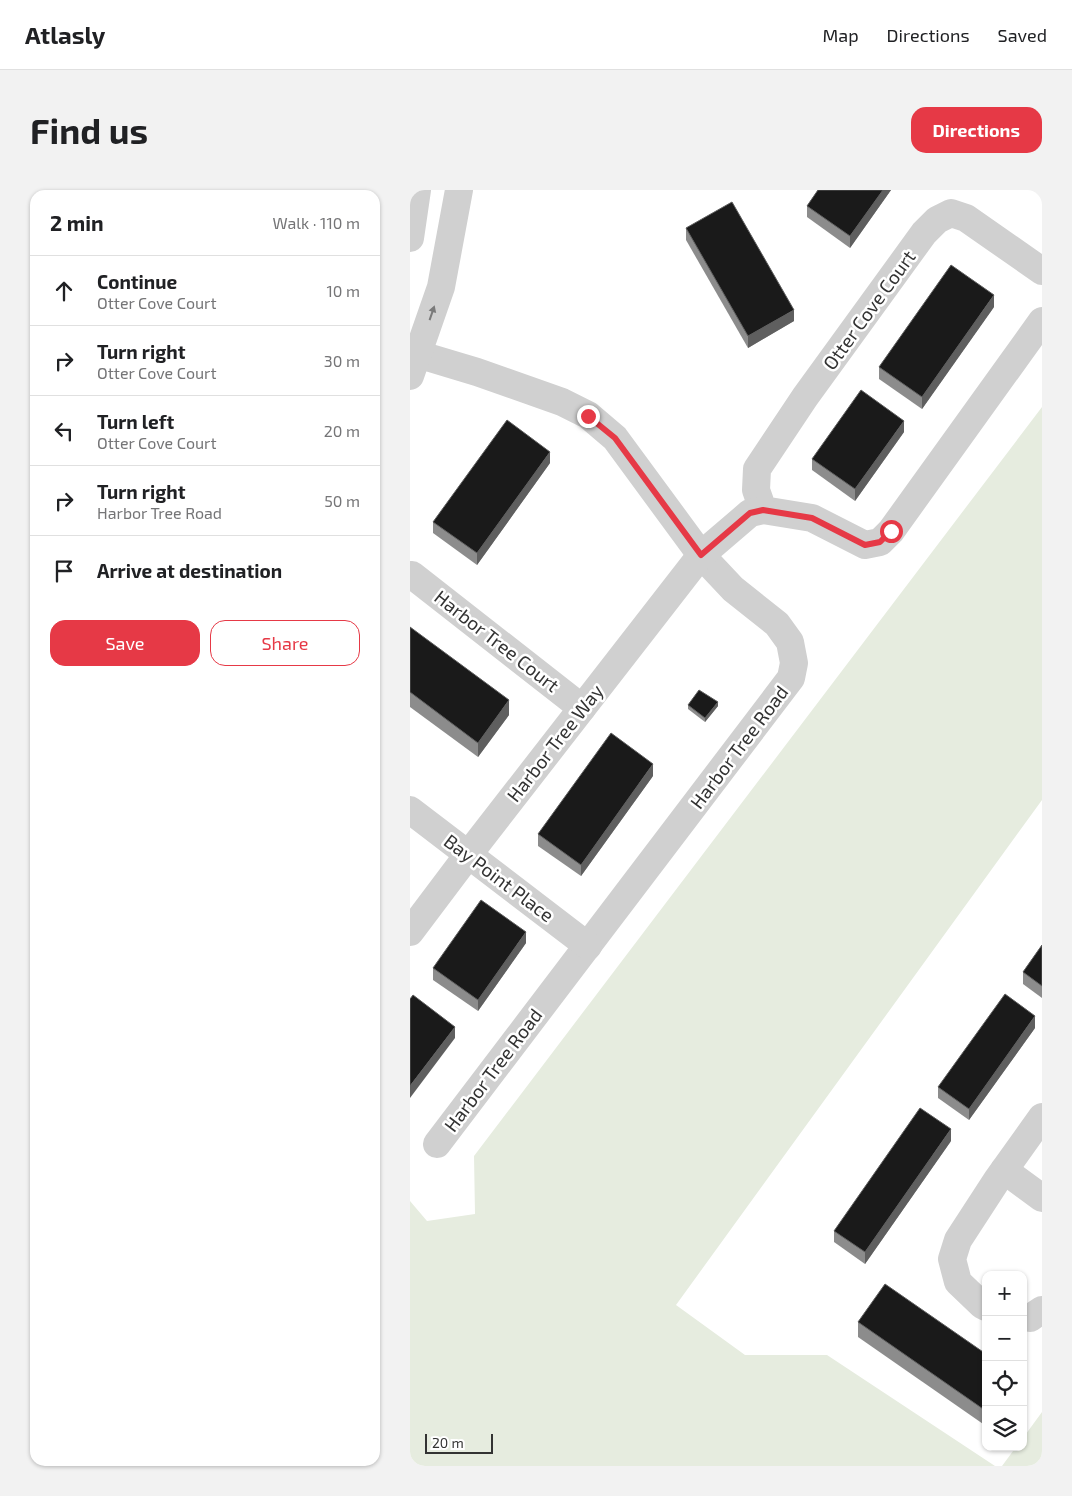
<!DOCTYPE html>
<meta charset="utf-8">
<style>
:root{--surface:#fff;--page:#f2f2f2;--text:#202124;--muted:#757577;--line:#e0e0e0;--accent:#e63946}
body{margin:0;font-family:"Exo 2",sans-serif;background:var(--page);color:var(--text)}
.controls{position:absolute;right:15px;bottom:15px;display:grid;overflow:hidden;border-radius:10px;box-shadow:0 1px 4px #0004}
.controls button{width:45px;height:45px;display:grid;place-items:center;padding:0;border:0;border-bottom:1px solid var(--line);background:var(--surface);color:var(--text);font:25px sans-serif}
.scale{position:absolute;left:15px;bottom:12px;width:68px;box-sizing:border-box;padding-left:5px;border:2px solid #333;border-top:0;font-size:14px;line-height:18px;white-space:nowrap;color:#333;-webkit-text-stroke:4px #fff;paint-order:stroke}
.stop{position:absolute;width:15px;height:15px;margin:-11px;border:4px solid #e63946;border-radius:50%;background:#fff}
.stop.end{background:#e63946;border-color:#fff;box-shadow:0 1px 5px #0008}
.list{margin:0;padding:0;list-style:none}
h2{display:flex;justify-content:space-between;align-items:center;height:65px;margin:0;padding:0 20px;font-size:21px}
h2 small{font-size:16px;font-weight:400;color:var(--muted)}
.list li{display:grid;grid-template-columns:32px 1fr auto;gap:15px;align-items:center;box-sizing:border-box;height:70px;padding:0 20px;border-top:1px solid var(--line)}
.list b{display:block;font-size:19px;white-space:nowrap}
.list p{margin:0;font-size:16px;white-space:nowrap;color:var(--muted)}
.list em{font-size:16px;font-style:normal;color:var(--muted)}
.actions{display:flex;gap:10px;padding:15px 20px}
.actions a{flex:1;padding:11px 0;border:1px solid var(--accent);border-radius:15px;text-align:center;font-size:18px;color:var(--accent)}
.actions .main{background:var(--accent);color:#fff}
.icon{flex:none;width:28px;height:28px;fill:none;stroke:currentColor;stroke-width:2;stroke-linecap:round;stroke-linejoin:round}
.map{position:relative;flex:none;width:632px;height:1276px;overflow:hidden;border-radius:15px}
header{display:flex;align-items:center;gap:30px;box-sizing:border-box;height:70px;padding:0 25px;background:var(--surface);border-bottom:1px solid var(--line)}
header strong{font-size:24px}
nav{display:flex;gap:28px;margin-inline-start:auto;font-size:18px}
.intro{display:flex;align-items:center;justify-content:space-between;box-sizing:border-box;height:120px;padding:0 30px}
h1{margin:0;font-size:35px}
.button{padding:12px 22px;border-radius:15px;background:var(--accent);color:#fff;font-size:18px;font-weight:700}
main{display:flex;gap:30px;padding:0 30px}
aside{flex:1;background:var(--surface);border-radius:15px;box-shadow:0 1px 4px #0004}
.map>svg:first-child{display:block}
</style>
<header>
<strong>Atlasly</strong>
<nav><a>Map</a><a>Directions</a><a>Saved</a></nav>
</header>
<div class="intro"><h1>Find us</h1><a class="button">Directions</a></div>
<main>
<aside>
<h2>2 min<small>Walk · 110 m</small></h2>
<ul class="list">
<li><svg class="icon" aria-label="ahead" viewBox="0 0 24 24"><path d="M12 20V5M6 11l6-6 6 6"/></svg><div><b>Continue</b><p>Otter Cove Court</p></div><em>10 m</em></li>
<li><svg class="icon" aria-label="right" viewBox="0 0 24 24"><path d="M7 20v-9h11M14 6l5 5-5 5"/></svg><div><b>Turn right</b><p>Otter Cove Court</p></div><em>30 m</em></li>
<li><svg class="icon" aria-label="left" viewBox="0 0 24 24"><path d="M17 20v-9H6M10 6l-5 5 5 5"/></svg><div><b>Turn left</b><p>Otter Cove Court</p></div><em>20 m</em></li>
<li><svg class="icon" aria-label="right" viewBox="0 0 24 24"><path d="M7 20v-9h11M14 6l5 5-5 5"/></svg><div><b>Turn right</b><p>Harbor Tree Road</p></div><em>50 m</em></li>
<li><svg class="icon" aria-label="arrive" viewBox="0 0 24 24"><path d="M6 21V4h12l-3 4 3 4H6"/></svg><div><b>Arrive at destination</b></div></li>
</ul>
<div class="actions"><a class="main">Save</a><a>Share</a></div>
</aside>
<div class="map">
<svg width="632" height="1276" viewBox="0 0 632 1276">
<rect width="100%" height="100%" fill="#fff"/>
<g fill="#e6ecdf">
<polygon points="632,217 632,610 266,1115 335,1165 417,1165 585,1276 0,1276 0,1011 17,1031 65,1024 64,966"/>
<polygon points="632,1222 632,1276 592,1276 606,1257 613,1257 613,1248"/>
</g>
<g fill="none" stroke-linecap="round" stroke-linejoin="round">
<g stroke="#d0d0d0" stroke-width="28">
<polyline points="0,48 7,0"/>
<polyline points="632,81 556,28 541,23 527,30 514,43 395,207 347,279 346,300 353,320 402,328 455,355 470,352 481,341 632,131"/>
<polyline points="0,162 67,182 152,212 178,225 205,248 291,365 323,399 367,434 380,452 384,473 381,488 27,954"/>
<polyline points="0,186 31,97 49,0"/>
<polyline points="2,385 172,518"/>
<polyline points="0,620 178,756"/>
<polyline points="0,742 58,665 291,365 340,323 353,320"/>
<polyline points="594,980 632,1008"/>
<polyline points="576,1117 572,1115 548,1092 542,1069 548,1050 587,990 632,927"/>
<polyline points="613,1127 620,1128 632,1120"/>
</g>
</g>
<g fill="#8c8c8c">
<polygon points="408,0 481,0 440,58 397,27 397,16"/>
<polygon points="276,38 384,131 338,158 276,50"/>
<polygon points="584,117 512,219 469,189 469,177"/>
<polygon points="494,242 445,311 402,280 402,269"/>
<polygon points="140,273 67,375 23,343 23,332"/>
<polygon points="0,437 99,525 68,567 0,517"/>
<polygon points="278,515 308,516 295,532 278,519"/>
<polygon points="243,586 171,686 128,656 128,644"/>
<polygon points="116,753 68,821 23,790 23,778"/>
<polygon points="632,755 632,808 613,794 613,782"/>
<polygon points="625,838 559,930 528,908 528,897"/>
<polygon points="541,951 455,1074 424,1052 424,1041"/>
<polygon points="448,1132 576,1164 576,1236 448,1147"/>
</g>
<g fill="#5f5f5f">
<polygon points="473,0 481,0 440,58 440,46"/>
<polygon points="584,105 584,117 512,219 512,207"/>
<polygon points="384,120 384,131 338,158 338,146"/>
<polygon points="494,231 494,242 445,311 445,299"/>
<polygon points="140,262 140,273 67,375 67,363"/>
<polygon points="99,510 99,525 68,567 68,553"/>
<polygon points="308,512 308,516 295,532 295,528"/>
<polygon points="243,574 243,586 171,686 171,675"/>
<polygon points="116,742 116,753 68,821 68,810"/>
<polygon points="625,826 625,838 559,930 559,919"/>
<polygon points="45,837 45,848 0,908 0,896"/>
<polygon points="541,939 541,951 455,1074 455,1062"/>
</g>
<g fill="#1a1a1a" stroke="#5f5f5f">
<polygon points="408,0 473,0 440,46 397,16"/>
<polygon points="322,12 384,120 338,146 276,38"/>
<polygon points="541,75 584,105 512,207 469,177"/>
<polygon points="451,200 494,231 445,299 402,269"/>
<polygon points="97,230 140,262 67,363 23,332"/>
<polygon points="0,437 99,510 68,553 0,502"/>
<polygon points="289,500 308,512 295,528 278,515"/>
<polygon points="201,543 243,574 171,675 128,644"/>
<polygon points="71,710 116,742 68,810 23,778"/>
<polygon points="632,755 632,796 613,782"/>
<polygon points="595,804 625,826 559,919 528,897"/>
<polygon points="3,805 45,837 0,896 0,809"/>
<polygon points="510,918 541,939 455,1062 424,1041"/>
<polygon points="475,1094 576,1164 576,1221 448,1132"/>
</g>
<defs><path id="oneway-solid" d="M-6-.8H1V-3.2L6.5 0L1 3.2V.8H-6Z" transform="scale(1.25)"/></defs>
<use fill="#7a7a7a" href="#oneway-solid" transform="translate(22 123) rotate(-71)"/>
<g fill="none" stroke-linecap="round" stroke-linejoin="round">
<polyline stroke="#e63946" stroke-width="6" points="178,226 205,248 291,365 340,323 353,320 402,328 455,355 470,352 481,341"/>
</g>
<g text-anchor="middle" stroke-width="5" stroke-linejoin="round" paint-order="stroke">
<g font-size="19" fill="#333" stroke="#fff">
<text transform="translate(459 120) rotate(-54)" y="7">Otter Cove Court</text>
<text transform="translate(87 451) rotate(38)" y="7">Harbor Tree Court</text>
<text transform="translate(145 553) rotate(-52)" y="7">Harbor Tree Way</text>
<text transform="translate(329 557) rotate(-53)" y="7">Harbor Tree Road</text>
<text transform="translate(89 688) rotate(37)" y="7">Bay Point Place</text>
<text transform="translate(83 880) rotate(-53)" y="7">Harbor Tree Road</text>
</g>
</g>
</svg>
<div class="controls">
<button>+</button>
<button>−</button>
<button><svg class="icon" aria-label="locate" viewBox="0 0 24 24"><circle cx="12" cy="12" r="6"/><path d="M12 2v4M12 18v4M2 12h4M18 12h4"/></svg></button>
<button><svg class="icon" aria-label="layers" viewBox="0 0 24 24"><path d="M12 4l9 5-9 5-9-5zM3 14l9 5 9-5"/></svg></button>
</div>
<div class="scale">20 m</div>
<div class="stop" style="left:481px;top:341px"></div>
<div class="stop end" style="left:178px;top:226px"></div>
</div>
</main>
